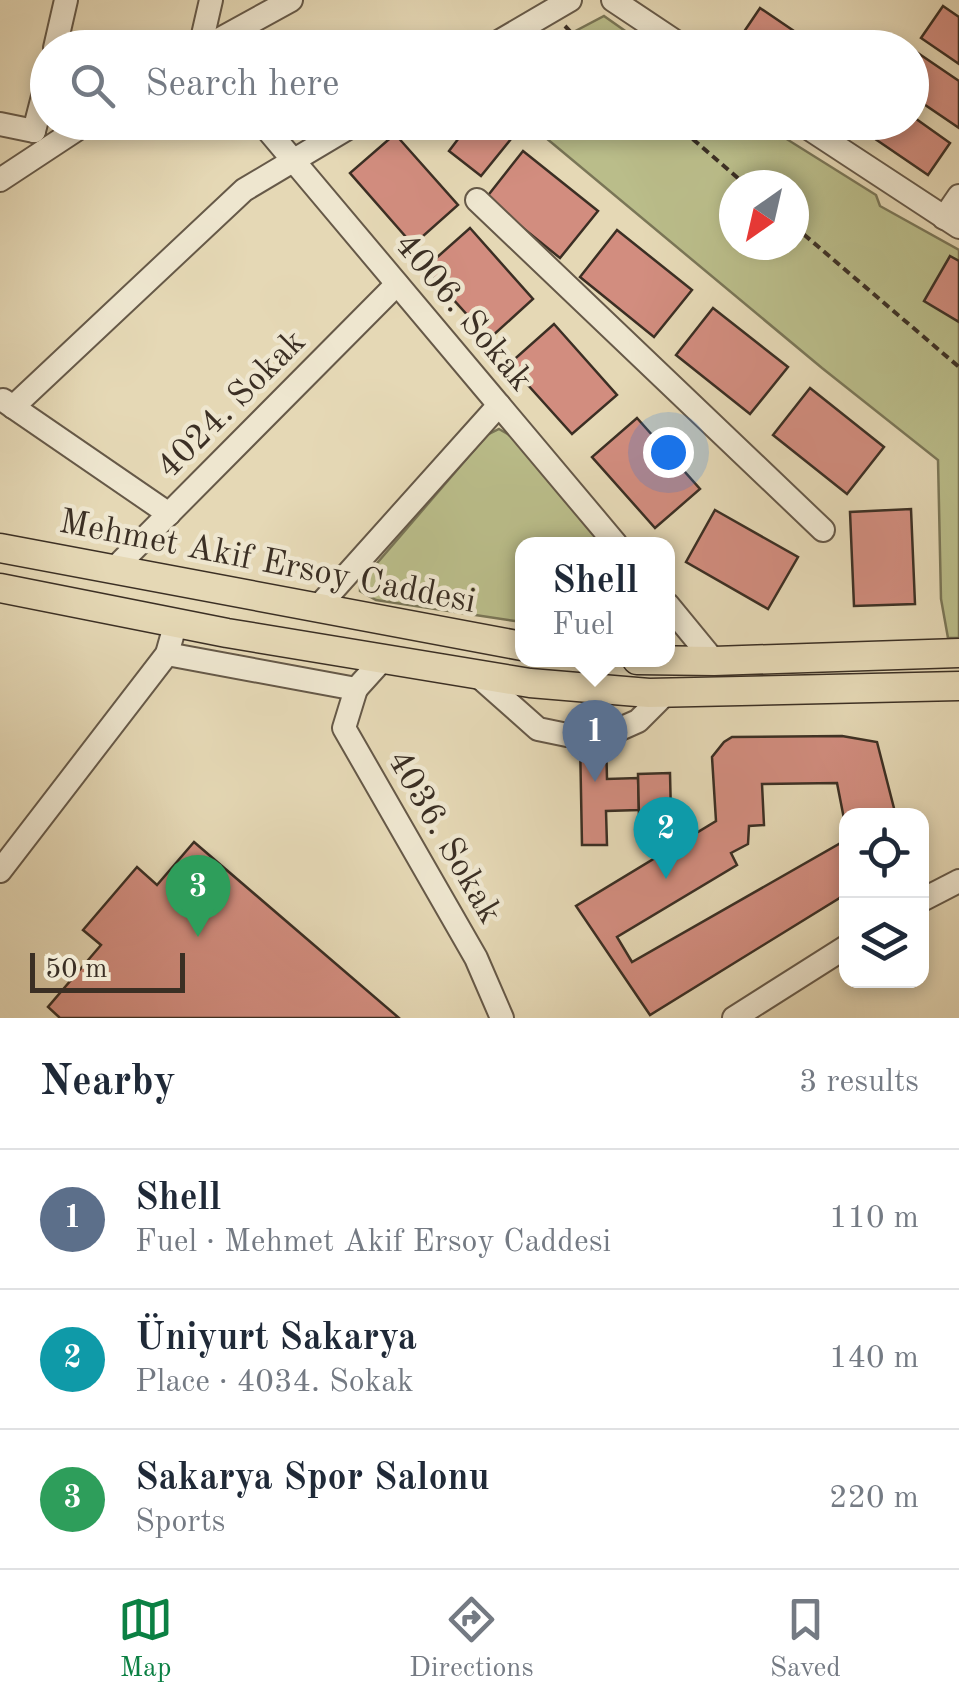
<!DOCTYPE html>
<meta charset="utf-8">
<style>
:root{--surface:#fff;--page:#f2f2f3;--text:#1f2937;--muted:#747a83;--line:#e0e1e3;--accent:#0b8043}
body{margin:0;font-family:"Old Standard TT",serif;background:var(--page);color:var(--text)}
.controls{position:absolute;right:30px;bottom:30px;display:grid;overflow:hidden;border-radius:20px;box-shadow:0 5px 15px #0003}
.controls button{width:90px;height:90px;display:grid;place-items:center;padding:0;border:0;border-bottom:2px solid var(--line);background:var(--surface);color:var(--text);font:50px sans-serif}
.compass{position:absolute;left:719px;top:170px;width:90px;height:90px;border-radius:50%;background:var(--surface);box-shadow:0 5px 15px #0003;rotate:214deg}
.scale{position:absolute;left:30px;bottom:25px;width:155px;box-sizing:border-box;padding-left:10px;border:5px solid #3b2f24;border-top:0;font-size:28px;line-height:35px;white-space:nowrap;color:#3b2f24;-webkit-text-stroke:8px #eee6cf;paint-order:stroke}
.you{position:absolute;left:668px;top:452px;width:35px;height:35px;margin:-25px;border:8px solid #fff;border-radius:50%;background:#1a73e8;box-shadow:0 0 0 15px #1a73e833}
.badge{display:grid;place-items:center;width:65px;height:65px;border-radius:50%;background:var(--accent);color:#fff;font-size:32px;font-weight:700}
.pin{position:absolute;translate:-50% -82px;filter:drop-shadow(0 2px 5px #0008)}
.pin::after{content:'';position:absolute;top:52px;width:35px;height:30px;background:inherit;clip-path:polygon(0 0,100% 0,50% 100%)}
.popup{position:absolute;left:515px;top:537px;width:160px;height:130px;box-sizing:border-box;display:grid;place-content:center;border-radius:20px;background:var(--surface);filter:drop-shadow(0 2px 8px #0005);font-size:32px;white-space:nowrap;color:var(--muted)}
.popup b{font-size:38px;color:var(--text)}
.popup::after{content:'';position:absolute;left:50%;top:100%;margin-left:-20px;border:20px solid transparent;border-top-color:var(--surface)}
.list{margin:0;padding:0;list-style:none}
h2{display:flex;justify-content:space-between;align-items:center;height:130px;margin:0;padding:0 40px;font-size:42px}
h2 small{font-size:32px;font-weight:400;color:var(--muted)}
.list li{display:grid;grid-template-columns:65px 1fr auto;gap:30px;align-items:center;box-sizing:border-box;height:140px;padding:0 40px;border-top:2px solid var(--line)}
.list b{display:block;font-size:38px;white-space:nowrap}
.list p{margin:0;font-size:32px;white-space:nowrap;color:var(--muted)}
.list em{font-size:32px;font-style:normal;color:var(--muted)}
.icon{flex:none;width:55px;height:55px;fill:none;stroke:currentColor;stroke-width:2;stroke-linecap:round;stroke-linejoin:round}
.map{position:relative;flex:none;width:959px;height:1018px;overflow:hidden}
.search{position:absolute;background:var(--surface);box-shadow:0 5px 15px #0003;left:30px;right:30px;top:30px;height:110px;display:flex;align-items:center;gap:25px;box-sizing:border-box;padding:0 35px;border-radius:55px;color:var(--muted);font-size:38px}
.sheet{height:550px;background:var(--surface)}
nav{display:flex;justify-content:space-around;align-items:center;box-sizing:border-box;height:140px;border-top:2px solid var(--line);background:var(--surface);font-size:28px;color:var(--muted)}
nav a{display:grid;justify-items:center;gap:5px}
nav .on{color:var(--accent)}
.map>svg:first-child{display:block}
</style>
<div class="map">
<svg width="959" height="1018" viewBox="0 0 959 1018">
<rect width="100%" height="100%" fill="#e5d8b5"/>
<filter id="stains"><feTurbulence type="fractalNoise" baseFrequency=".002" numOctaves="4"/><feColorMatrix values="0 0 0 0 .2 0 0 0 0 .09 0 0 0 0 .02 0 0 0 .5 -.17"/></filter>
<radialGradient id="worn" r=".72"><stop offset=".6" stop-color="#630" stop-opacity="0"/><stop offset="1" stop-color="#630" stop-opacity=".3"/></radialGradient>
<g fill="#babd8a" stroke="#7a7657" stroke-width="2.5" fill-rule="evenodd">
<polygon points="604,16 648,47 545,47"/>
<path d="M528 123H761L876 195 880 206 959 250V638H948L941 599 938 460 822 368ZM734 185H794V245H734Z"/>
<polygon points="499,429 511,436 605,544 522,544 522,622 376,600 360,591 360,583 487,435"/>
</g>
<g fill="#d28d7f" stroke="#3b2f24" stroke-width="2.5">
<polygon points="943,6 959,17 959,64 921,38"/>
<polygon points="760,8 819,48 733,48"/>
<polygon points="912,49 959,81 959,128 912,96"/>
<polygon points="912,116 950,143 928,175 859,128 863,122 912,122"/>
<polygon points="471,122 490,122 511,139 481,176 449,151"/>
<polygon points="395,134 458,205 413,245 350,173"/>
<polygon points="523,151 598,211 560,258 486,198"/>
<polygon points="470,228 533,299 489,339 425,268"/>
<polygon points="617,230 692,290 654,337 580,277"/>
<polygon points="950,256 959,261 959,322 924,301"/>
<polygon points="713,308 788,367 750,414 676,355"/>
<polygon points="554,324 617,395 572,434 509,364"/>
<polygon points="810,388 884,447 847,494 773,435"/>
<polygon points="637,418 700,489 655,528 592,457"/>
<polygon points="911,509 915,604 854,606 850,512"/>
<polygon points="715,510 798,557 768,609 686,562"/>
<polygon points="842,736 877,742 896,816 846,816 846,829 837,783 762,784 764,825 749,826 748,844 731,853 737,865 617,937 632,962 846,840 846,894 650,1015 576,906 716,821 712,757 724,742 732,737"/>
<polygon points="606,739 607,779 638,778 639,810 606,811 607,845 582,845 580,740"/>
<polygon points="670,773 671,816 639,817 638,774"/>
<polygon points="194,842 399,1018 60,1018 48,1007 101,945 83,930 137,867 157,885"/>
</g>
<g fill="none" stroke-linecap="round" stroke-linejoin="round">
<defs>
<g id="minor">
<polyline points="613,0 685,48"/>
<polyline points="55,48 66,0"/>
<polyline points="200,48 211,0"/>
<polyline points="204,48 291,0"/>
<polyline points="488,48 570,0"/>
<polyline points="261,122 616,544"/>
<polyline points="799,122 959,227"/>
<polyline points="0,124 34,131"/>
<polyline points="34,131 48,77"/>
<polyline points="0,180 88,122"/>
<polyline points="477,200 823,530"/>
<polyline points="944,218 959,196"/>
<polyline points="3,400 169,514"/>
<polyline points="13,407 244,190 358,122"/>
<polyline points="113,570 397,284"/>
<polyline points="668,605 714,661"/>
<polyline points="317,608 499,405"/>
<polyline points="167,654 356,689 384,658"/>
<polyline points="476,674 538,729 567,735 620,729 638,721 667,692"/>
<polyline points="356,689 344,728 476,958 502,1018"/>
<polyline points="0,871 167,654 176,622"/>
<polyline points="922,900 959,881"/>
<polyline points="734,1018 846,947"/>
</g>
<g id="major">
<polyline points="0,548 522,646"/>
<polyline points="0,588 227,633 530,683 649,693 959,686"/>
<polyline points="637,660 714,661 959,653"/>
</g>
</defs>
<use href="#minor" stroke="#665948" stroke-width="26"/>
<use href="#major" stroke="#3b2f24" stroke-width="31"/>
<g stroke="#3b2f24" stroke-width="4" stroke-dasharray="8 5" stroke-linecap="butt">
<polyline points="565,26 586,48"/>
<polyline points="673,122 746,185"/>
<polyline points="794,226 959,367"/>
</g>
<use href="#minor" stroke="#eee6cf" stroke-width="22"/>
<use href="#major" stroke="#e5d8b5" stroke-width="28"/>
</g>
<g text-anchor="middle" stroke-width="9" stroke-linejoin="round" paint-order="stroke">
<g font-size="35" fill="#3b2f24" stroke="#eee6cf">
<text transform="translate(465 311) rotate(50)" y="12">4006. Sokak</text>
<text transform="translate(230 403) rotate(-45)" y="12">4024. Sokak</text>
<text transform="translate(268 560) rotate(11)" y="12">Mehmet Akif Ersoy Caddesi</text>
<text transform="translate(446 836) rotate(60)" y="12">4036. Sokak</text>
</g>
</g>
<rect width="100%" height="100%" filter="url(#stains)"/>
<rect width="100%" height="100%" fill="url(#worn)"/>
</svg>
<div class="controls">
<button><svg class="icon" aria-label="locate" viewBox="0 0 24 24"><circle cx="12" cy="12" r="6"/><path d="M12 2v4M12 18v4M2 12h4M18 12h4"/></svg></button>
<button><svg class="icon" aria-label="layers" viewBox="0 0 24 24"><path d="M12 4l9 5-9 5-9-5zM3 14l9 5 9-5"/></svg></button>
</div>
<svg class="compass" viewBox="-18 -18 36 36"><path d="M0-13l5 13h-10z" fill="#e53935"/><path d="M0 13l5-13h-10z" fill="#747a83"/></svg>
<div class="scale">50 m</div>
<div class="you"></div>
<div class="pin badge" style="left:595px;top:782px;background:#5c6f8a">1</div>
<div class="popup"><b>Shell</b>Fuel</div>
<div class="pin badge" style="left:666px;top:879px;background:#0f9aa8">2</div>
<div class="pin badge" style="left:198px;top:937px;background:#2e9e5b">3</div>
<div class="search"><svg class="icon" aria-label="search" viewBox="0 0 24 24"><circle cx="10" cy="10" r="6"/><path d="M15 15l6 6"/></svg>Search here</div>
</div>
<section class="sheet">
<h2>Nearby<small>3 results</small></h2>
<ul class="list">
<li><span class="badge" style="background:#5c6f8a">1</span><div><b>Shell</b><p>Fuel · Mehmet Akif Ersoy Caddesi</p></div><em>110 m</em></li>
<li><span class="badge" style="background:#0f9aa8">2</span><div><b>Üniyurt Sakarya</b><p>Place · 4034. Sokak</p></div><em>140 m</em></li>
<li><span class="badge" style="background:#2e9e5b">3</span><div><b>Sakarya Spor Salonu</b><p>Sports</p></div><em>220 m</em></li>
</ul>
</section>
<nav>
<a class="on"><svg class="icon" aria-label="map" viewBox="0 0 24 24"><path d="M3 6l6-2 6 2 6-2v14l-6 2-6-2-6 2zM9 4v14M15 6v14"/></svg>Map</a>
<a><svg class="icon" aria-label="directions" viewBox="0 0 24 24"><path d="M12 3l9 9-9 9-9-9zM9 14v-3h6M13 9l2 2-2 2"/></svg>Directions</a>
<a><svg class="icon" aria-label="saved" viewBox="0 0 24 24"><path d="M7 4h10v16l-5-4-5 4z"/></svg>Saved</a>
</nav>
